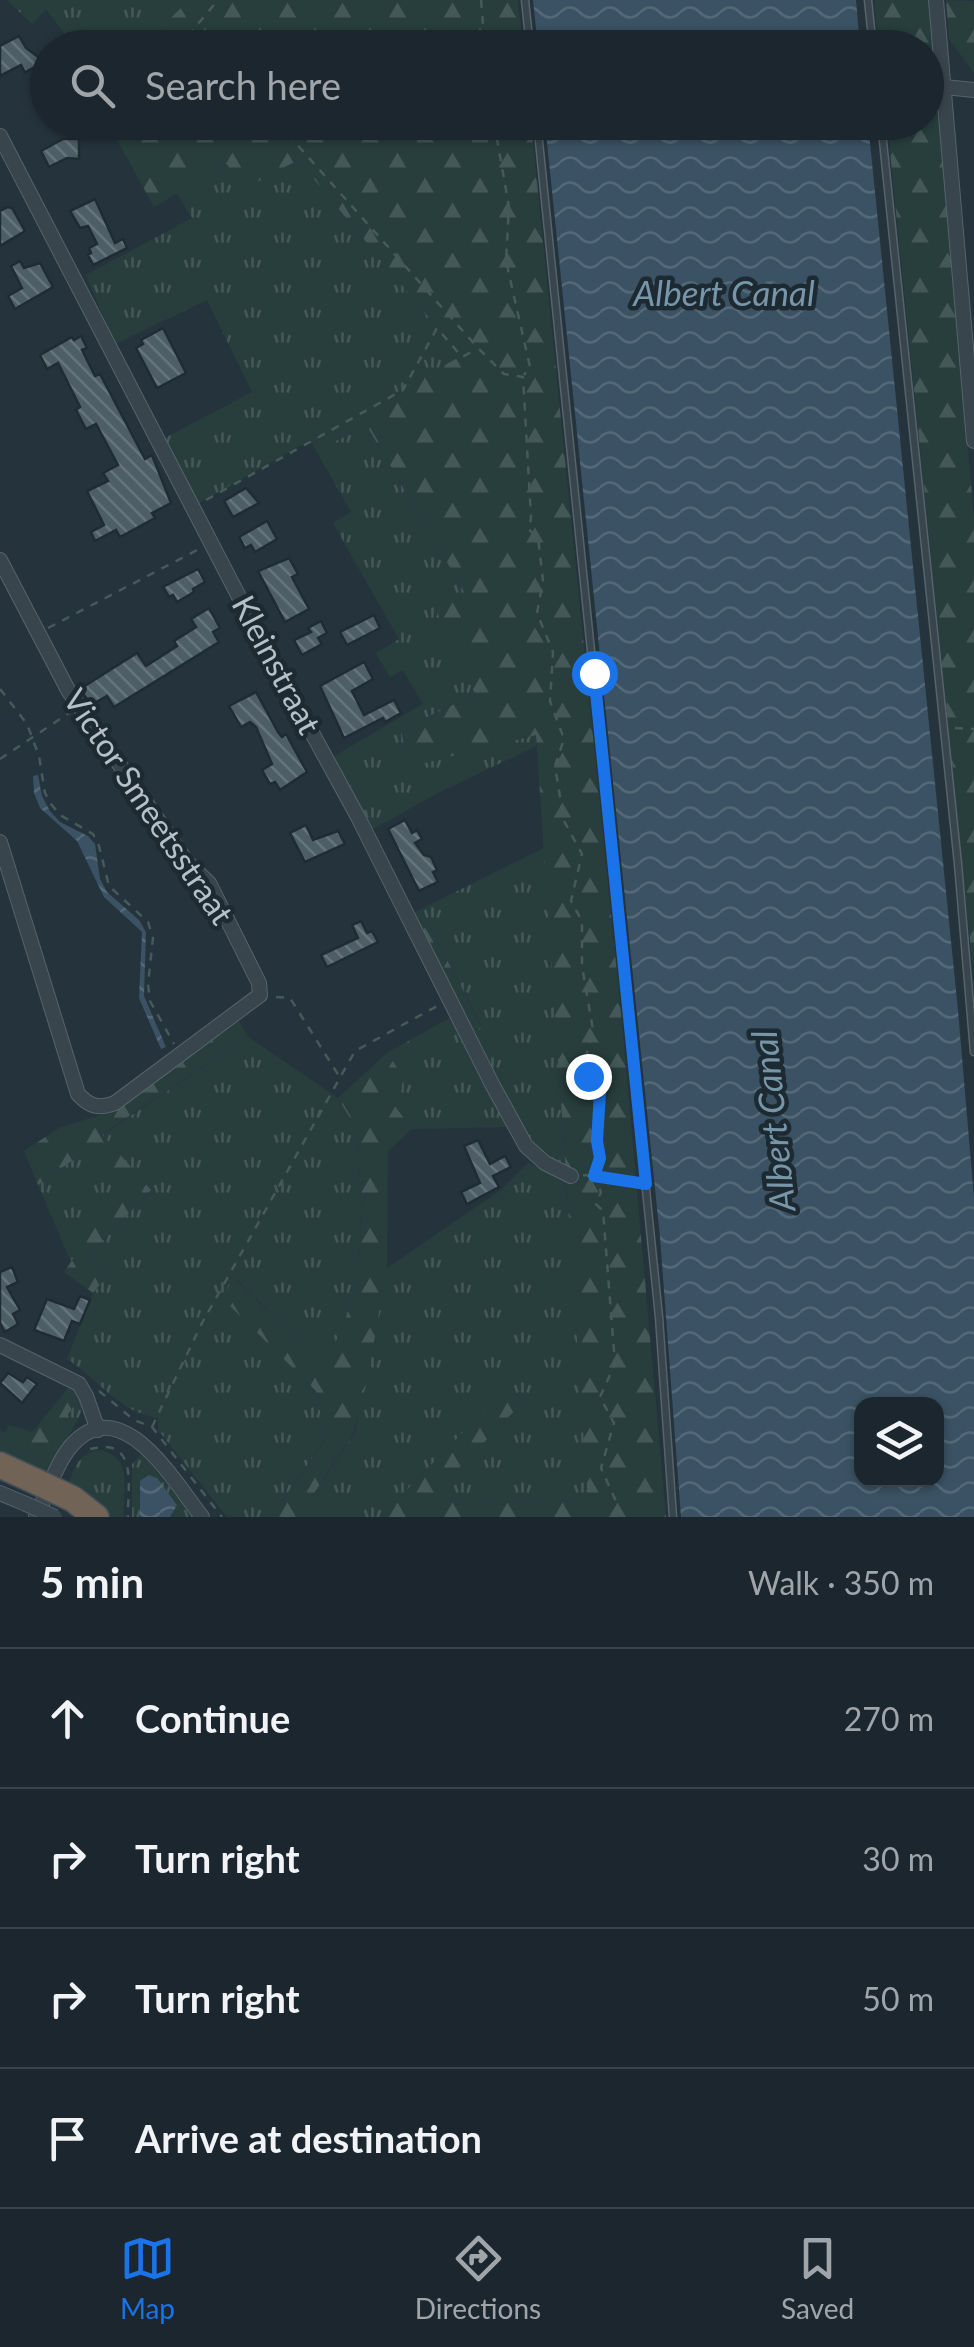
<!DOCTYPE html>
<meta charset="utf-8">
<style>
:root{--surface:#1c262e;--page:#252e36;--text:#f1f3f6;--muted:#a0a5aa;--line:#3a434a;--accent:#1a73e8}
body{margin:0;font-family:Lato,sans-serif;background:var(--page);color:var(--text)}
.controls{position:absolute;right:30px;bottom:30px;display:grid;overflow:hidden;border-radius:20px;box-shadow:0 2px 8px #0004}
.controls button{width:90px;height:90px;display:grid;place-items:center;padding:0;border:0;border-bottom:2px solid var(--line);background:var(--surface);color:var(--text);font:50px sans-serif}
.stop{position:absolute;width:30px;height:30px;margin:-22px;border:8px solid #1a73e8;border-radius:50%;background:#fff}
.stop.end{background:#1a73e8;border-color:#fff;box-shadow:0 2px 10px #0008}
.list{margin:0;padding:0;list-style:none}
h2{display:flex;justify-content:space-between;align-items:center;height:130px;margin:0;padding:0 40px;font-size:42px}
h2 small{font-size:32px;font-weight:400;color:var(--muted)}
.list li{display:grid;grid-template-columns:65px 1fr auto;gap:30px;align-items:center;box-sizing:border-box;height:140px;padding:0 40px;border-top:2px solid var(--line)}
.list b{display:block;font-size:38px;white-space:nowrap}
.list em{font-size:32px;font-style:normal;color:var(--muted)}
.icon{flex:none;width:55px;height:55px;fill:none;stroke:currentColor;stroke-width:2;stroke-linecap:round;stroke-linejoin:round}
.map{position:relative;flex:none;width:974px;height:1517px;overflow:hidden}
.search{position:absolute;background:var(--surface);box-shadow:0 2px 8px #0004;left:30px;right:30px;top:30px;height:110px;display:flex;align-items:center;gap:25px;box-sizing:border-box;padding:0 35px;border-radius:55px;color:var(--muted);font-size:38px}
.sheet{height:690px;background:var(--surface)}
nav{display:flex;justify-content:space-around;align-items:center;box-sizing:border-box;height:140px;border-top:2px solid var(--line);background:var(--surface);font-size:28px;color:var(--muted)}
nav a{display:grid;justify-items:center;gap:5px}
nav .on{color:var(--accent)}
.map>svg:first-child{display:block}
</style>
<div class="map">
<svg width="974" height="1517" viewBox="0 0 974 1517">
<defs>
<pattern id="grass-tufts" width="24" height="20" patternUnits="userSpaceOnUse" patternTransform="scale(2.5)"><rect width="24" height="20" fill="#273e3c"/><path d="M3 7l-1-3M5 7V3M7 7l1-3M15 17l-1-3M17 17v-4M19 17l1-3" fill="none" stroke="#445857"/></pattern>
<pattern id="forest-firs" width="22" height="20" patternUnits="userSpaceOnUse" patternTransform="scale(2.5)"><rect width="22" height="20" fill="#273e3c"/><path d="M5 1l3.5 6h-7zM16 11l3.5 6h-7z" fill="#445857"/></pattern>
<pattern id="water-waves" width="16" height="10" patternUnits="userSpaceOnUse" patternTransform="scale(2.5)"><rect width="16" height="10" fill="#3a5263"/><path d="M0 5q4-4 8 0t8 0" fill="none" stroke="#546978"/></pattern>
<pattern id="building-back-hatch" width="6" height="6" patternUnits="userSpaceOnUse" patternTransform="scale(2.5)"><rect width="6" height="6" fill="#4e5e67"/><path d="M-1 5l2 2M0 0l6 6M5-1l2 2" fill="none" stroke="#65737b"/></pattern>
</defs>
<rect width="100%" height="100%" fill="#25333d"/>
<g fill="url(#grass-tufts)">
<polygon points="7,0 189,0 141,48 75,47 46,9 32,24"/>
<polygon points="298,160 462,357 331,443 367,426 465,593 475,694 401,730 409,766 536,734 536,746 438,793 371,830 333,757 423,704 403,670 390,677 376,653 399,639 333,523 351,512 310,440 196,505 163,439 252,392 207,300 115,344 86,275 192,218 176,192 228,164 242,189"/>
<polygon points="544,848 565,1163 539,1154 528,1140 474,1033 482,1027 421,909"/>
<path d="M451 1017 507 1127 412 1129 395 1105C408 1084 401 1072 387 1053Z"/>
<path d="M248 1037 338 1098 358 1131 361 1210 359 1269 343 1328 328 1357 304 1346 235 1278 223 1298 316 1391 326 1438 271 1517H227L158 1430V1418C120 1413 98 1379 67 1359L93 1293 108 1274 88 1256 151 1190 102 1135Z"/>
<polygon points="86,1151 122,1190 71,1262 38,1185"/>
<polygon points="528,1163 566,1179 589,1501 430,1497 524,1401 509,1386 380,1517 328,1517 311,1498 355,1432 387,1268 501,1190"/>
<polygon points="75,1391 81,1404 81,1413 48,1475 0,1452 0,1442 39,1459"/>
<path d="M101 1450C135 1460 122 1490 124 1517H105L69 1484C74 1466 81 1451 101 1450Z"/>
<polygon points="142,1454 194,1517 132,1517 132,1464"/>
</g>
<g fill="url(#forest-firs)">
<polygon points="189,0 518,0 523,47 141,47"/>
<polygon points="874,0 930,0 974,519 974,980 887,123 926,122 926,48 879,47"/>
<polygon points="946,0 974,1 974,73 949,39"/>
<polygon points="108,123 531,123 622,1023 666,1517 380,1517 509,1386 524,1401 431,1497 588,1501 536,735 409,767 401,730 475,694 437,612 465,593 367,426 331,443 324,433 461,356 298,160 242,190 227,164 154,207"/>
<polygon points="421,909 482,1028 474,1033 411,914"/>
<polygon points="239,1021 248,1037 102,1134 151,1190 88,1256 108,1274 93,1293 64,1272 121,1190 86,1151 38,1185 24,1151 59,1128 116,1110"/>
<path d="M387 1053C402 1074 408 1082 395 1106L412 1129 388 1151 387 1268 367 1381 354 1432 311 1498 328 1517H271L326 1439 316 1391 222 1298 234 1278 304 1346 328 1356 343 1328 359 1269 361 1210 358 1131 338 1098Z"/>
<polygon points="70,1386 75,1391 73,1407 39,1459 0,1442 0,1430 5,1433 9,1425 32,1432"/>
</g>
<g fill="url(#water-waves)" fill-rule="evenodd">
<polygon points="533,0 856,0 860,47 538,47"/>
<path d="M545 123H868L958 1010 974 1198V1517H681L660 1237ZM862 1404H936V1480H862Z"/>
<polygon points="38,775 42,796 50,811 60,822 88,836 95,844 100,879 107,892 139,920 146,932 144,996 166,1047 161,1049 139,998 142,932 104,897 77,841 40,808 34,793 33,776"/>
<polygon points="149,1475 157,1478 177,1505 170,1517 140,1517 140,1481"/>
</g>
<g fill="url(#building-back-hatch)" stroke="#202c34" stroke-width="2.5">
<polygon points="19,36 26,48 45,62 25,72 21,65 0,76 0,46"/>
<polygon points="63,139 79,139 79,159 67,158 49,167 41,151"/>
<polygon points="95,199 115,243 123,239 127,248 93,265 88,255 91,253 89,248 97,244 88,226 80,228 70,211"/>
<polygon points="8,207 12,208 25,231 0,246 0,211"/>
<polygon points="20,261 24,268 40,263 53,287 15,309 8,296 22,288 11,266"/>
<polygon points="163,328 186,373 157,388 136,348 143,344 141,340"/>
<polygon points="81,336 87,348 82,350 95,376 100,374 145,459 152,455 171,503 152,513 155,518 120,537 116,530 95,541 91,532 104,525 87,491 108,481 103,473 118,465 96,424 86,429 76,410 80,407 58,363 47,369 40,355 72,337 74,340"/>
<polygon points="246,488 259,503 233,517 224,501"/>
<polygon points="267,521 277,539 255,552 251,545 245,548 239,537"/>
<polygon points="289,558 298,574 292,577 309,609 285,622 258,571"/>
<polygon points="198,569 205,582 193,589 194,592 177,602 173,595 169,597 163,587"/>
<polygon points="209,608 220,628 213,632 219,642 114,707 107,696 91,705 80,689 137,653 146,666 177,646 174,641 196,627 191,619"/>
<polygon points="374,615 380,628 347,645 340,632"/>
<polygon points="321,621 327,633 318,638 322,644 302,655 294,640 311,632 308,628"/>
<polygon points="364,662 373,679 352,691 364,715 394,700 401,713 385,722 383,718 344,738 320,686"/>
<polygon points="256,692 278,732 282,737 286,734 307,772 280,790 275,782 270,784 262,770 272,764 256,727 250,722 241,727 229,706"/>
<polygon points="405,820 412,833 417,830 422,839 415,843 424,855 431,857 437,870 433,872 438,882 419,891 388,829"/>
<polygon points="306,825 313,840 338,831 345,844 305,862 290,833"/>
<polygon points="361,921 367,933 372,931 378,942 327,967 321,955 358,938 352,925"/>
<polygon points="478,1140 490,1164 505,1156 511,1167 493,1176 499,1187 467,1204 461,1192 480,1183 464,1146"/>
<polygon points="12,1267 18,1282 7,1287 20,1310 13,1314 18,1324 5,1332 0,1323 0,1272"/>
<polygon points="80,1296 90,1300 80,1324 72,1321 64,1341 34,1330 47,1299 74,1309"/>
<polygon points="8,1373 23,1382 27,1377 37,1384 22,1403 0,1383"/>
</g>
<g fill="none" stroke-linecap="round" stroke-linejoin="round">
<defs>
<g id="lane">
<polyline points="525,0 530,48"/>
<polyline points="868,0 873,48"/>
<polyline points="537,122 659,1317 673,1517"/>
<polyline points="881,122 958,864 974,1052"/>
</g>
<g id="street">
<polyline points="936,0 974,441"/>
<polyline points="944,87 974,90"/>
<polyline points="0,136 263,643 358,817 492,1084 526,1146 545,1163 571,1176"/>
<path d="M0 560 68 690 187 862 209 883 259 983 260 995 115 1103C99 1109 90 1107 78 1094L0 842"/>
<polyline points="0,1345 79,1384 86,1396 98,1430"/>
<polyline points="0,1493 26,1504"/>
<path d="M36 1517C47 1495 55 1465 71 1446 121 1388 175 1483 202 1517"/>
</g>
<g id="highway">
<polyline points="0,1465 35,1481"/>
<polyline points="73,1499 96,1517"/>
</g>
</defs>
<use href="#lane" stroke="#57636b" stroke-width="9"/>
<use href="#street" stroke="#57636b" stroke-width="16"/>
<use href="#highway" stroke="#445058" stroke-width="28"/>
<g stroke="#455a59" stroke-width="2.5" stroke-dasharray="8 8" stroke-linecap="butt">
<polyline points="481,0 485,48"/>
<polyline points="206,48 192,31 218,0"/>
<polyline points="277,122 478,348 504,374 523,377 531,517 529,530 538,537 543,581 537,613 553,652 550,701 564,739 555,766 564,821 582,854 571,901 582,921 582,966 593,1030 587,1052 589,1076 600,1093 597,1141 600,1158 594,1175 601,1192 596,1204 603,1211 615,1364 600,1397 614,1423 601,1468 623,1517"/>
<polyline points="494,122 509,207 506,261 530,367 524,375"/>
<polyline points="206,500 403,390 437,328 462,357 477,349"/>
<polyline points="48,628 201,548"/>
<polyline points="0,689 27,724 39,756 45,793 51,804 60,815 93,834 99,846 109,886 148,922 153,938 148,984 150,1001 174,1044"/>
<polyline points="955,728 974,729"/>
<polyline points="0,759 69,713"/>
<polyline points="276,997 290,998 339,1076"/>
<polyline points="583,1175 634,1182"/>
<polyline points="99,1391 134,1420 152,1427 222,1517"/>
<polyline points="152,1427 202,1323 355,1051 439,1005"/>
<path d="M90 1449C140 1436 127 1489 128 1517"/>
</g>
<use href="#lane" stroke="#39454d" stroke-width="6"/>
<use href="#street" stroke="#39454d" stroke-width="14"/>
<use href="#highway" stroke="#726357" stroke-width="25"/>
<defs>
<polyline id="street-bridge" points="26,1504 55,1517"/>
<polyline id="highway-bridge" points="35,1481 73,1499"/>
</defs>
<use href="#street-bridge" stroke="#57636b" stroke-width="16" stroke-linecap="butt"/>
<use href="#highway-bridge" stroke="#445058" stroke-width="28" stroke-linecap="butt"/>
<use href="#street-bridge" stroke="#39454d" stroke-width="14"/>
<use href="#highway-bridge" stroke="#726357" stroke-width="25"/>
</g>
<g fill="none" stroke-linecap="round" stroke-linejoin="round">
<polyline stroke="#1a73e8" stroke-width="12" points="588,1076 600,1093 597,1141 600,1158 594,1176 646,1184 594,673"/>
</g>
<g text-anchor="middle" stroke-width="9" stroke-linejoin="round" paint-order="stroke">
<g font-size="32" fill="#b5c0c8" stroke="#1e2a32">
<text transform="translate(276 665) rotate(62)" y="11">Kleinstraat</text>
<text transform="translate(148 807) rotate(56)" y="11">Victor Smeetsstraat</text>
</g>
<g font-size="35" font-style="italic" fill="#7796aa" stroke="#1e2a32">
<text x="724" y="306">Albert Canal</text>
<text transform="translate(774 1121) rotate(-96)" y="12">Albert Canal</text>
</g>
</g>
</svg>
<div class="controls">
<button><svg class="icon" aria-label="layers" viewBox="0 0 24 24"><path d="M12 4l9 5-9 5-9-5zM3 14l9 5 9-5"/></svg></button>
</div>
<div class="stop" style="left:594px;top:673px"></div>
<div class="stop end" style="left:588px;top:1076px"></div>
<div class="search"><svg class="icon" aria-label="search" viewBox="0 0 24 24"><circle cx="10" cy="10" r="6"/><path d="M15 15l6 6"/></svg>Search here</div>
</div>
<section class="sheet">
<h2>5 min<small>Walk · 350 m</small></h2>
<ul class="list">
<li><svg class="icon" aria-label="ahead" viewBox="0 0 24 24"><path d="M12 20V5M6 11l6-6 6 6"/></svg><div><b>Continue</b></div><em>270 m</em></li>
<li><svg class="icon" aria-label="right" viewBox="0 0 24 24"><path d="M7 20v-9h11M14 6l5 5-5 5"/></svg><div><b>Turn right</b></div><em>30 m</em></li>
<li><svg class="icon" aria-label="right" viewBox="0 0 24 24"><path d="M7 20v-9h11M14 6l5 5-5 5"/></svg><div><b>Turn right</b></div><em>50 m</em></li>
<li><svg class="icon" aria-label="arrive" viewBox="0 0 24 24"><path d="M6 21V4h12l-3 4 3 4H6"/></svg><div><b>Arrive at destination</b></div></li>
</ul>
</section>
<nav>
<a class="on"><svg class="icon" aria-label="map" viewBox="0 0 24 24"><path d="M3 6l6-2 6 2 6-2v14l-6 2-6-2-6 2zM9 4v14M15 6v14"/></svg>Map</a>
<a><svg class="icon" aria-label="directions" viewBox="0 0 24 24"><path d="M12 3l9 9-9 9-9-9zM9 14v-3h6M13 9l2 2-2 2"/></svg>Directions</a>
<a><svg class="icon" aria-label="saved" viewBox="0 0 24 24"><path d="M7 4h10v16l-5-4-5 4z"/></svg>Saved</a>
</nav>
